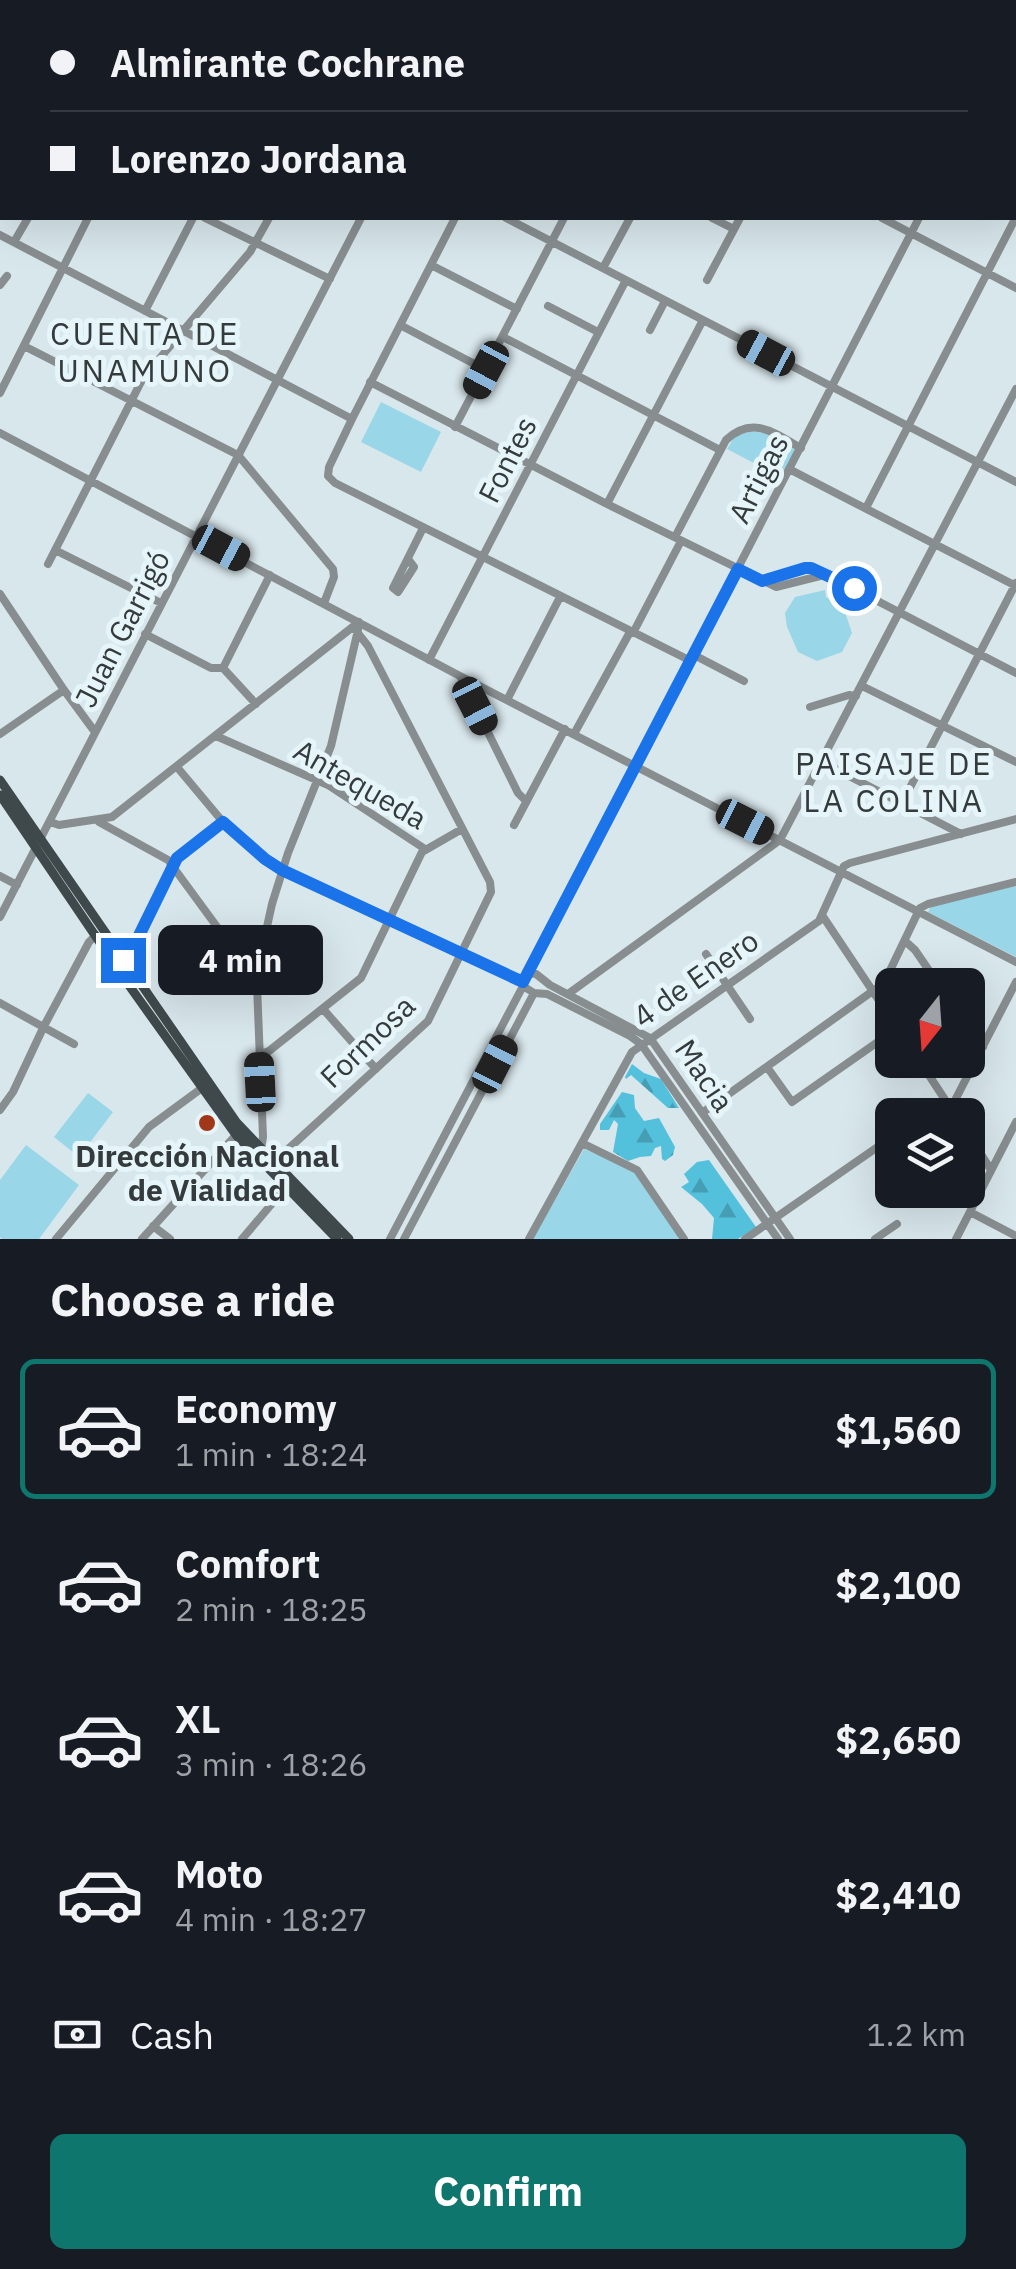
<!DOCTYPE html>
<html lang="en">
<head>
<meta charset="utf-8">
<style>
  body { margin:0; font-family:"IBM Plex Sans",sans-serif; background:#242831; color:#f1f3f6; height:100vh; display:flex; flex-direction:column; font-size:38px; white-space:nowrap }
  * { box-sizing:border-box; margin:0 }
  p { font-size:32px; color:#9ea1a6 }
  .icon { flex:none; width:55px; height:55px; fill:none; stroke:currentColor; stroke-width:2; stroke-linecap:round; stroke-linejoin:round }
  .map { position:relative; height:1239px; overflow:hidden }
  .sheet { display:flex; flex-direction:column; background:#171b24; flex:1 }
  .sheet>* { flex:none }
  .top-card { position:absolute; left:0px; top:0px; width:1018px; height:220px; box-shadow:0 10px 40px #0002; display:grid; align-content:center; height:220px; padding:0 50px; background:#171b24 }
  .needle { width:65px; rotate:197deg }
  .tools { position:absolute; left:875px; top:968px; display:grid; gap:20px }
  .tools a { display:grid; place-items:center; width:110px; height:110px; border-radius:15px; background:#171b24; box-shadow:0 10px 40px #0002; font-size:50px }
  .end { position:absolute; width:45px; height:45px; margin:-22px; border:12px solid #1a73e8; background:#fff; box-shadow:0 0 0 5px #fff }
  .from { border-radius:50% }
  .bubble { position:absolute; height:70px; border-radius:15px; background:#171b24; box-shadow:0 10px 40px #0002; font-size:32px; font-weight:800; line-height:70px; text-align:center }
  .car { position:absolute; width:30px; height:60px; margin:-30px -15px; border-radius:12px; box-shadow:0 0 8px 2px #0007; background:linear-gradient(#222 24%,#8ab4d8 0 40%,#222 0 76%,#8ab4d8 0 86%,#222 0) }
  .top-card b { display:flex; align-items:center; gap:35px; height:95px; font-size:38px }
  .top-card b+b { border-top:2px solid #363941 }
  .top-card i { width:25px; height:25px; background:#f1f3f6 }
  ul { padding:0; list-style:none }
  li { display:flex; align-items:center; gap:30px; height:140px; margin:0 20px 15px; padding:0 30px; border:5px solid transparent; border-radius:15px }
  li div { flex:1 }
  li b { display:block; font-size:38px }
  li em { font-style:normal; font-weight:800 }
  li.on { border-color:#0f766e }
  li>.icon { width:90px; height:90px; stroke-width:1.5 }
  h2 { padding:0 50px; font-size:45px; line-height:120px }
  .pay { display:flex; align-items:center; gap:25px; height:110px; padding:0 50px; font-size:38px }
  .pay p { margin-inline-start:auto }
  .button { display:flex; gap:20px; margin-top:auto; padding:20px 50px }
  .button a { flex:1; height:115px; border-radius:15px; background:#0f766e; color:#fff; font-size:40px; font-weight:800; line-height:115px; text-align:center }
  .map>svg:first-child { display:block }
</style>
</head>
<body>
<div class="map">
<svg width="1016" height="1239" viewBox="0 0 1016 1239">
  <defs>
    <pattern id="forest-firs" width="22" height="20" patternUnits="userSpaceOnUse" patternTransform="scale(2.5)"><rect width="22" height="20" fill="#54c1dc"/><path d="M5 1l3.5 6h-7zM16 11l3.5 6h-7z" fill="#469eb4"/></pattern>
  </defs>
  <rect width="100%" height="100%" fill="#d8e7ec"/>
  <path fill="url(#forest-firs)" d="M632,1064L644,1073L661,1079L679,1108H668L631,1075L626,1079L625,1077Z
    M622,1092L634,1095L635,1108L644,1121L659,1118L675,1147L673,1155L665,1161L662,1159L661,1146L655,1148L651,1156L640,1157L628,1161L613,1152L618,1124L614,1120L609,1130H600V1124Z
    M709,1160L756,1227L738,1239H712L714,1218L702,1204L681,1187L689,1182L684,1174L697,1162Z"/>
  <path fill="#99d7e8" d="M381,402L441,432L421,472L361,442Z
    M751,431L768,434L795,449L781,477L727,449L735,436Z
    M825,590L826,597L843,606L852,633L842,652L817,661L798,652L787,627L785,613L795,597Z
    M1016,886V957L928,912L931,906Z
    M88,1093L113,1112L79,1157L54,1137Z
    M26,1145L79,1185L39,1239H2L0,1237V1180Z
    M584,1149L633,1170L680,1239H533Z"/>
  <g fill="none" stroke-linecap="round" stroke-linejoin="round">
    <path stroke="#888e90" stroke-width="8" d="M84,0L89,2
      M342,0L346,2
      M530,0L535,2
      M623,0L628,2
      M682,0L687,2
      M850,0L854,2
      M187,2L188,0
      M472,2L473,0
      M675,2L676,0
      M804,2L806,0
      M915,2L916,0
      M1015,32L1016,31
      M1015,86L1016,87
      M0,154L2,158
      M205,218L330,279
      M455,218L352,419L329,467L328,476L335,483L691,661
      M506,218L1016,482
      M712,218L734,229
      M882,218L1016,288
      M0,235L352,419
      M14,242L28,218
      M431,265L517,309
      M603,268L630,218
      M707,280L740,218
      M0,285L7,276
      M548,306L598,332
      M145,311L193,218
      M400,325L486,370
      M650,330L665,301
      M503,337L720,450
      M24,346L238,455L333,569L334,577L324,603
      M370,382L607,504L776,587L828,574
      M0,393L88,218
      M455,427L564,218
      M0,433L460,676L1016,962
      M789,469L1016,586
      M607,504L703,320
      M866,508L1016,217
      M675,537L726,440C753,415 774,433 801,448
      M55,550L161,603
      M408,559L414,567L398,592L393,588L423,528
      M48,564L143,378L250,252L269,218
      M763,581L805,568L816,569L1016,673
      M0,594L64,690L95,732
      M633,633L681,541
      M145,634L211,668H223L256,704
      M694,655L744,681
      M429,660L626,280
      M223,668L270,575
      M461,678L518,793L526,801
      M862,686L1016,762
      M507,700L560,597
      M810,707L849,695L856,696
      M0,734L64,690
      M574,734L630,632
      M216,736L328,785L425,849
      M822,762L961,834
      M177,767L223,822L269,863L523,983V986L534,993L547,994L630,1036L641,1044L778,1239
      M902,803L1016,583
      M50,822L59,825L112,817L359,622
      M99,822L168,860L248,969L257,976
      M514,825L565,729
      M0,876L17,885
      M822,915L892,1020
      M0,917L361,218
      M905,941L915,950L939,985
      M706,954L750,1019
      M123,960L130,954L177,858L223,822
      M528,973L536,974L550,985L650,1038L790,1239
      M523,983L919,218
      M568,994L780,840L1016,389
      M0,1003L74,1044
      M323,1009L376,1069
      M968,1027L983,1047
      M259,1055L269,1051L361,978L422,852L462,829
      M919,1060L955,1115
      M767,1067L792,1102L892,1032
      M951,1108L1016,982
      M0,1110L13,1092L44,1026L89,942L96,935
      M702,1113L884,983L920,908L928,904L1016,882
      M924,1115L945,1100
      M968,1134L991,1170
      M582,1143L637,1170L684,1239
      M261,1149L263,1137L257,985L259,963L272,904L288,853L331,746L358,630
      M274,1162L428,1021L491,892L490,882L368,646L357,632
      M970,1212L1016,1236
      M153,1226L170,1239
      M56,1239L149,1127L202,1088
      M142,1239L236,1135
      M242,1239L286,1187
      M390,1239L523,986
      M404,1239L534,993
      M529,1239L632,1052L819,921L844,866L850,863L1016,819
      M745,1239L892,1137
      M875,1239L897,1224
      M956,1239L1016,1122"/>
    <path stroke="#3f494c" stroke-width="9" d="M0,780L237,1123L349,1239
      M0,795L128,984L236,1135L337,1239"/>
  </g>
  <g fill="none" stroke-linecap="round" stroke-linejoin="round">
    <path stroke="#1a73e8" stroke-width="12" d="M123,960L130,954L177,858L223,822L265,859L282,870L523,982L738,569L762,581L805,568H811L854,588"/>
  </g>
  <circle fill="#9f3718" stroke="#e5f5f9" stroke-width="4" cx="207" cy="1123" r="10"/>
  <g text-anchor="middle" stroke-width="10" stroke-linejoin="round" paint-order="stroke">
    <g font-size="30" fill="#353b3c" stroke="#e5f5f9">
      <text transform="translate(508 460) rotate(-63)" y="10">Fontes</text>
      <text transform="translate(759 479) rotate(-63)" y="10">Artigas</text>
      <text transform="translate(123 629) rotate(-63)" y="10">Juan Garrigó</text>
      <text transform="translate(360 785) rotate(30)" y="10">Antequeda</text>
      <text transform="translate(696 979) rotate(-35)" y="10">4 de Enero</text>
      <text transform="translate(368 1042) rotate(-44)" y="10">Formosa</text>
      <text transform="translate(704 1076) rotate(56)" y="10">Macia</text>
    </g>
    <g font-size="30" font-weight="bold" fill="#353b3c" stroke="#e5f5f9">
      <text x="207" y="1167">Dirección Nacional<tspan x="207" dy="34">de Vialidad</tspan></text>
    </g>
    <g font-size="32" letter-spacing="2.5" fill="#353b3c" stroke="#e5f5f9">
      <text x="145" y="345">CUENTA DE<tspan x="145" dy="37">UNAMUNO</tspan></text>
      <text x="894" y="775">PAISAJE DE<tspan x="894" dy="37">LA COLINA</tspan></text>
    </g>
  </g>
</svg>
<div class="tools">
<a><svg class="needle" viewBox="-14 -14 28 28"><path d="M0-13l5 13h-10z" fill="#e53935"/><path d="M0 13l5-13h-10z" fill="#9ea1a6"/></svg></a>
<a><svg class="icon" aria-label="layers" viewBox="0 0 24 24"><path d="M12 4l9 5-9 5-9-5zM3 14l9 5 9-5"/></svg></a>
</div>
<i class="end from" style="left:854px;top:588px"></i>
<i class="end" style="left:123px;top:960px"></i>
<div class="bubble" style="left:158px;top:925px;width:165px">4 min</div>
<i class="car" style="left:766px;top:353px;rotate:298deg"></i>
<i class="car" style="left:486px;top:370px;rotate:208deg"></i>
<i class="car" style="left:221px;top:548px;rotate:118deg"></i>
<i class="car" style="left:475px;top:706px;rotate:153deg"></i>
<i class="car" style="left:745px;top:822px;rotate:117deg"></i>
<i class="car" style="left:495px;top:1064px;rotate:27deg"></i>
<i class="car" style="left:260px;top:1082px;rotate:357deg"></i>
<div class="top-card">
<b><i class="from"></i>Almirante Cochrane</b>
<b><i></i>Lorenzo Jordana</b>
</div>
</div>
<section class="sheet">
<h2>Choose a ride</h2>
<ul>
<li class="on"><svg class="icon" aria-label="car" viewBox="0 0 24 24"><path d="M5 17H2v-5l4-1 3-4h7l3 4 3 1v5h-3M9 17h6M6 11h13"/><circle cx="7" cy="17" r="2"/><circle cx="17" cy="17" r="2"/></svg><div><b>Economy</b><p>1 min · 18:24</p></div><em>$1,560</em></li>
<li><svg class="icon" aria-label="car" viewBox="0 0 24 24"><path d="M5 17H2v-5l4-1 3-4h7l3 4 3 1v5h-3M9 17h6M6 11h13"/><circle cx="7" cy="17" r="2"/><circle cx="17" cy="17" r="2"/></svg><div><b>Comfort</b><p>2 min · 18:25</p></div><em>$2,100</em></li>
<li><svg class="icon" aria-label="car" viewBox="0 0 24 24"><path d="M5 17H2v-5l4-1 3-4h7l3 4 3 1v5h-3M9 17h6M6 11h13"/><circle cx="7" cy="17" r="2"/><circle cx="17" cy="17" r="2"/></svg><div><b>XL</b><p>3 min · 18:26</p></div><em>$2,650</em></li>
<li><svg class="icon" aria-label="car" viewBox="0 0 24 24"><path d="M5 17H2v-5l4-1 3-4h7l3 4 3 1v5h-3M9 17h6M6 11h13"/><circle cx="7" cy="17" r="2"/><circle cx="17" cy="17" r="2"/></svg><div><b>Moto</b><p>4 min · 18:27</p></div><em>$2,410</em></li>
</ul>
<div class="pay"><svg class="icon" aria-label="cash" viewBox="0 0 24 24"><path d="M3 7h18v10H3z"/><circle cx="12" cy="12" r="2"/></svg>Cash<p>1.2 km</p></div>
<div class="button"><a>Confirm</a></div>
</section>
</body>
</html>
